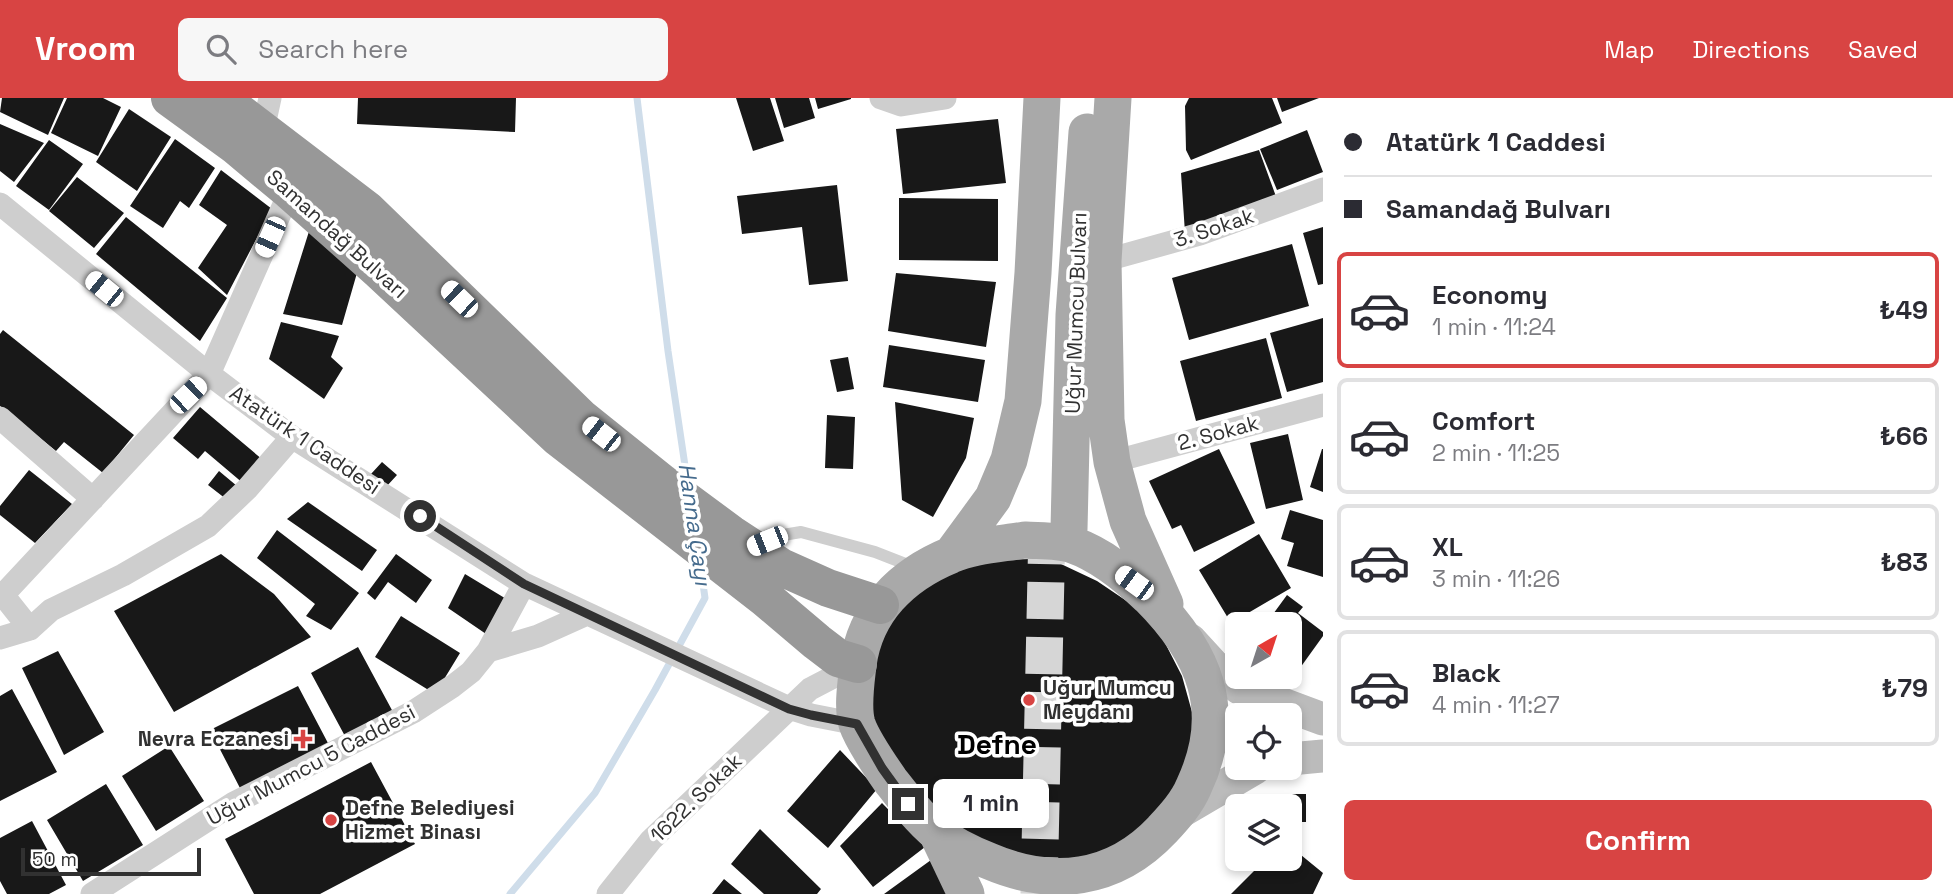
<!DOCTYPE html>
<html lang="en">
<head>
<meta charset="utf-8">
<style>
  body { margin:0; font-family:"Space Grotesk",sans-serif; background:#f7f7f7; color:#2b2b33; height:100vh; display:flex; flex-direction:column; font-size:26px; white-space:nowrap }
  * { box-sizing:border-box; margin:0 }
  p { font-size:23px; color:#7c7c81 }
  .icon { flex:none; width:38px; height:38px; fill:none; stroke:currentColor; stroke-width:2; stroke-linecap:round; stroke-linejoin:round }
  .map { position:relative; flex:1; overflow:hidden }
  .drawer { display:flex; flex-direction:column; background:#fff; width:630px }
  .drawer>* { flex:none }
  .hud { display:grid; align-content:center; height:154px; padding:0 21px; background:#fff }
  .needle { width:46px; rotate:39deg }
  .tools { position:absolute; left:1225px; top:514px; display:grid; gap:14px }
  .tools a { display:grid; place-items:center; width:77px; height:77px; border-radius:10px; background:#fff; box-shadow:0 4px 10px #0003; font-size:35px }
  .scale { position:absolute; left:21px; bottom:18px; width:180px; box-sizing:border-box; padding-left:7px; border:4px solid #313131; border-top:0; font-size:19px; line-height:24px; white-space:nowrap; color:#313131; -webkit-text-stroke:5px #fff; paint-order:stroke }
  .end { position:absolute; width:32px; height:32px; margin:-16px; border:9px solid #313131; background:#fff; box-shadow:0 0 0 4px #fff }
  .from { border-radius:50% }
  .bubble { position:absolute; height:49px; border-radius:10px; background:#fff; box-shadow:0 4px 10px #0003; font-size:23px; font-weight:600; line-height:49px; text-align:center }
  .car { position:absolute; width:21px; height:42px; margin:-21px -10px; border-radius:9px; box-shadow:0 0 5px 2px #0007; background:linear-gradient(#fff 24%,#345 0 40%,#fff 0 76%,#345 0 86%,#fff 0) }
  .hud b { display:flex; align-items:center; gap:24px; height:66px; font-size:26px }
  .hud b+b { border-top:2px solid #e1e1e2 }
  .hud i { width:18px; height:18px; background:#2b2b33 }
  ul { padding:0; list-style:none }
  li { display:flex; align-items:center; gap:21px; height:116px; margin:0 14px 10px; padding:0 7px; border:4px solid #e1e1e2; border-radius:10px }
  li div { flex:1 }
  li b { display:block; font-size:26px }
  li em { font-style:normal; font-weight:600 }
  li.current { border-color:#d84443 }
  li>.icon { width:63px; height:63px; stroke-width:1.5 }
  .primary-button { display:flex; gap:14px; margin-top:auto; padding:14px 21px }
  .primary-button a { flex:1; height:80px; border-radius:10px; background:#d84443; color:#fff; font-size:28px; font-weight:600; line-height:80px; text-align:center }
  header { display:flex; align-items:center; gap:42px; box-sizing:border-box; height:98px; padding:0 35px; background:#d84443; color:#fff }
  header strong { font-size:33px }
  nav { display:flex; gap:38px; margin-inline-start:auto; font-size:24px }
  .search { width:490px; height:63px; background:#f7f7f7; display:flex; align-items:center; gap:18px; box-sizing:border-box; padding:0 24px; border-radius:10px; color:#7c7c81; font-size:26px }
  main { display:flex; flex:1; min-height:0 }
  .map>svg:first-child { display:block }
</style>
</head>
<body>
<header>
<strong>Vroom</strong>
<div class="search"><svg class="icon" aria-label="search" viewBox="0 0 24 24"><circle cx="10" cy="10" r="6"/><path d="M15 15l6 6"/></svg>Search here</div>
<nav><a>Map</a><a>Directions</a><a>Saved</a></nav>
</header>
<main>
<div class="map">
<svg width="1323" height="796" viewBox="0 0 1323 796">
  <rect width="100%" height="100%" fill="#fff"/>
  <g fill="none" stroke-linecap="round" stroke-linejoin="round">
    <path stroke="#cfddea" stroke-width="7" d="M637,0L668,253L688,388
      M510,796L595,695L655,592L705,500L700,465"/>
  </g>
  <path fill="#181818" d="M2,0H64L48,37L0,14Z
    M67,0H103L121,9L98,58L51,35Z
    M358,0H516L515,34L357,26Z
    M736,0H770L784,43L753,53Z
    M775,0H809L815,20L784,30Z
    M815,0H851V1L818,11Z
    M1189,0H1272L1282,25L1191,62L1186,52L1185,8Z
    M1277,0H1319L1282,14Z
    M129,11L171,39L137,93L96,64Z
    M998,21L1006,85L903,96L896,31Z
    M0,26L44,45L14,84L0,73Z
    M1307,32L1323,74L1277,92L1260,51Z
    M175,41L215,70L189,110L180,103L163,130L130,108Z
    M49,42L83,66L49,112L16,88Z
    M1259,52L1278,104L1185,135L1181,75Z
    M221,72L272,111L227,197L198,170L227,127L199,107Z
    M77,79L124,115L94,150L49,113Z
    M837,87L848,183L809,187L802,129L742,136L737,98Z
    M899,100L998,101V163L899,162Z
    M126,119L227,200L200,243L96,156Z
    M311,127L359,168L342,227L283,216Z
    M1323,129V186L1318,187L1303,135Z
    M1292,146L1309,208L1189,242L1172,180Z
    M896,175L996,184L986,249L888,233Z
    M1323,220V284L1287,294L1270,235Z
    M281,224L339,238L331,259L343,270L324,301L269,261Z
    M3,232L134,337L103,375L64,344L56,353L0,308V236Z
    M1266,240L1282,300L1196,323L1180,263Z
    M889,247L985,262L978,304L883,289Z
    M848,259L854,291L837,294L830,262Z
    M895,304L974,320L966,360L933,419L902,402Z
    M200,309L263,362L244,386L205,353L198,361L173,340Z
    M827,317L855,319L853,371L825,370Z
    M1288,336L1303,402L1266,411L1250,345Z
    M1219,351L1255,425L1194,454L1181,427L1172,431L1149,383Z
    M1322,351H1323V394L1310,389Z
    M382,364L397,377L386,389L371,376Z
    M29,372L72,406L35,445L0,417V408Z
    M219,373L237,388L226,401L208,387Z
    M308,404L377,452L362,473L287,421Z
    M1290,412L1323,422V479L1287,468L1294,445L1281,441Z
    M277,432L359,495L331,532L306,518L315,506L257,460Z
    M1259,436L1291,490L1231,525L1199,472Z
    M221,456L274,496L311,539L174,614L114,513Z
    M396,456L432,482L416,505L388,484L375,502L367,495Z
    M1030,461L1061,466L1097,483L1137,510L1164,543L1182,578L1192,614L1194,659L1179,693L1123,747L1081,761L1009,760L930,713L876,643L867,590L883,527L921,484L978,463Z
    M465,476L508,502L489,538L448,510Z
    M1287,497L1303,509L1298,515L1323,534V538L1300,570L1290,562V527H1265Z
    M401,518L460,555L435,596L375,559Z
    M358,549L393,614L346,640L311,575Z
    M58,553L104,634L64,657L22,570Z
    M298,588L329,647L241,692L210,632Z
    M12,591L57,674L0,703V598Z
    M169,648L204,703L156,733L122,678Z
    M840,652L877,691L828,750L787,713Z
    M371,664L415,746L320,796H254L225,741Z
    M106,686L143,747L83,783L47,722Z
    M1279,696H1306V724H1290V709H1279Z
    M882,705L925,749L873,789L840,748Z
    M32,723L66,787L49,796H7L0,783V740Z
    M760,731L821,791L817,796H764L731,766Z
    M1290,748L1323,775L1313,796H1231L1266,761H1290Z
    M931,762L951,796H884Z
    M724,781L742,796H712Z"/>
  <g fill="none" stroke-linecap="round" stroke-linejoin="round">
    <path stroke="#d6d6d6" stroke-width="37" stroke-dasharray="37 18" stroke-linecap="butt" d="M1039,796L1047,430"/>
    <path stroke="#cecece" stroke-width="12" d="M760,446L783,437L801,434L875,454L916,470"/>
    <path stroke="#cecece" stroke-width="23" d="M881,0L901,7L945,0
      M263,32L270,0
      M0,106L209,276L292,339L524,486L789,610L811,617L857,626
      M1103,163L1200,136L1323,91
      M0,320L93,401
      M1112,364L1323,307
      M30,531L51,512L123,477L208,428L247,391L292,339
      M0,540L30,531L3,497L209,276L290,93
      M488,553L538,538L587,516
      M92,796L234,705L413,614L453,588L471,574L488,553L524,486
      M608,796L651,742L810,591L858,566"/>
    <path stroke="#bbb" stroke-width="33" d="M1190,542L1212,566L1239,590L1323,621
      M1290,661L1323,658
      M1175,717L1255,670"/>
    <path stroke="#a9a9a9" stroke-width="37" d="M1113,0L1103,163L1106,322L1112,364L1128,423L1165,506
      M1069,431L1074,217L1087,34
      M1025,442C1040,443 1059,442 1073,447C1102,457 1127,478 1149,499C1205,555 1229,613 1194,688C1187,705 1174,719 1162,732C1114,783 1052,790 989,763C971,756 952,747 937,735C919,720 904,700 890,682C881,669 862,641 857,626C852,609 856,585 858,567C865,513 902,477 951,457C973,447 1001,446 1025,442Z
      M952,456L993,400L1009,362L1023,303L1033,175L1042,0
      M937,735L966,796"/>
    <path stroke="#989898" stroke-width="38" d="M170,0L236,48L290,93L380,173L559,340L765,500L817,544L838,560L858,566
      M220,0L367,112L581,320L662,385L731,436L781,469L828,490L880,507"/>
  </g>
  <g fill="none" stroke-linecap="round" stroke-linejoin="round">
    <path stroke="#313131" stroke-width="9" d="M420,418L524,486L789,611L811,617L857,626L882,670L908,706"/>
  </g>
  <g fill="#d84443" stroke="#fff" stroke-width="2.5">
    <circle cx="1029" cy="602" r="7"/>
    <path d="M299.5 630.5h7v7h7v7h-7v7h-7v-7h-7v-7h7z"/>
    <circle cx="331" cy="722" r="7"/>
  </g>
  <g text-anchor="middle" stroke-width="7" stroke-linejoin="round" paint-order="stroke">
    <g font-size="21" fill="#313131" stroke="#fff">
      <text transform="translate(1214 130) rotate(-18)" y="7">3. Sokak</text>
      <text transform="translate(337 136) rotate(42)" y="7">Samandağ Bulvarı</text>
      <text transform="translate(1076 215) rotate(-88)" y="7">Uğur Mumcu Bulvarı</text>
      <text transform="translate(1218 335) rotate(-15)" y="7">2. Sokak</text>
      <text transform="translate(305 342) rotate(34)" y="7">Atatürk 1 Caddesi</text>
      <text transform="translate(311 667) rotate(-28)" y="7">Uğur Mumcu 5 Caddesi</text>
      <text transform="translate(696 700) rotate(-44)" y="7">1622. Sokak</text>
    </g>
    <g font-size="21" font-weight="bold" fill="#313131" stroke="#fff" text-anchor="start">
      <text x="1043" y="597">Uğur Mumcu<tspan x="1043" dy="24">Meydanı</tspan></text>
      <text x="289" y="648" text-anchor="end">Nevra Eczanesi</text>
      <text x="345" y="717">Defne Belediyesi<tspan x="345" dy="24">Hizmet Binası</tspan></text>
    </g>
    <g font-size="23" font-style="italic" fill="#456b8d" stroke="#fff">
      <text transform="translate(695 426) rotate(82)" y="8">Hanna Çayı</text>
    </g>
    <g font-size="28" font-weight="bold" fill="#000" stroke="#fff">
      <text x="997" y="656">Defne</text>
    </g>
  </g>
</svg>
<div class="tools">
<a><svg class="needle" viewBox="-14 -14 28 28"><path d="M0-13l5 13h-10z" fill="#e53935"/><path d="M0 13l5-13h-10z" fill="#7c7c81"/></svg></a>
<a><svg class="icon" aria-label="locate" viewBox="0 0 24 24"><circle cx="12" cy="12" r="6"/><path d="M12 2v4M12 18v4M2 12h4M18 12h4"/></svg></a>
<a><svg class="icon" aria-label="layers" viewBox="0 0 24 24"><path d="M12 4l9 5-9 5-9-5zM3 14l9 5 9-5"/></svg></a>
</div>
<div class="scale">50 m</div>
<i class="end from" style="left:420px;top:418px"></i>
<i class="end" style="left:908px;top:706px"></i>
<div class="bubble" style="left:933px;top:681px;width:116px">1 min</div>
<i class="car" style="left:270px;top:139px;rotate:204deg"></i>
<i class="car" style="left:104px;top:191px;rotate:309deg"></i>
<i class="car" style="left:459px;top:201px;rotate:314deg"></i>
<i class="car" style="left:188px;top:297px;rotate:46deg"></i>
<i class="car" style="left:601px;top:336px;rotate:308deg"></i>
<i class="car" style="left:767px;top:443px;rotate:248deg"></i>
<i class="car" style="left:1134px;top:485px;rotate:306deg"></i>
</div>
<section class="drawer">
<div class="hud">
<b><i class="from"></i>Atatürk 1 Caddesi</b>
<b><i></i>Samandağ Bulvarı</b>
</div>
<ul>
<li class="current"><svg class="icon" aria-label="car" viewBox="0 0 24 24"><path d="M5 17H2v-5l4-1 3-4h7l3 4 3 1v5h-3M9 17h6M6 11h13"/><circle cx="7" cy="17" r="2"/><circle cx="17" cy="17" r="2"/></svg><div><b>Economy</b><p>1 min · 11:24</p></div><em>₺49</em></li>
<li><svg class="icon" aria-label="car" viewBox="0 0 24 24"><path d="M5 17H2v-5l4-1 3-4h7l3 4 3 1v5h-3M9 17h6M6 11h13"/><circle cx="7" cy="17" r="2"/><circle cx="17" cy="17" r="2"/></svg><div><b>Comfort</b><p>2 min · 11:25</p></div><em>₺66</em></li>
<li><svg class="icon" aria-label="car" viewBox="0 0 24 24"><path d="M5 17H2v-5l4-1 3-4h7l3 4 3 1v5h-3M9 17h6M6 11h13"/><circle cx="7" cy="17" r="2"/><circle cx="17" cy="17" r="2"/></svg><div><b>XL</b><p>3 min · 11:26</p></div><em>₺83</em></li>
<li><svg class="icon" aria-label="car" viewBox="0 0 24 24"><path d="M5 17H2v-5l4-1 3-4h7l3 4 3 1v5h-3M9 17h6M6 11h13"/><circle cx="7" cy="17" r="2"/><circle cx="17" cy="17" r="2"/></svg><div><b>Black</b><p>4 min · 11:27</p></div><em>₺79</em></li>
</ul>
<div class="primary-button"><a>Confirm</a></div>
</section>
</main>
</body>
</html>
